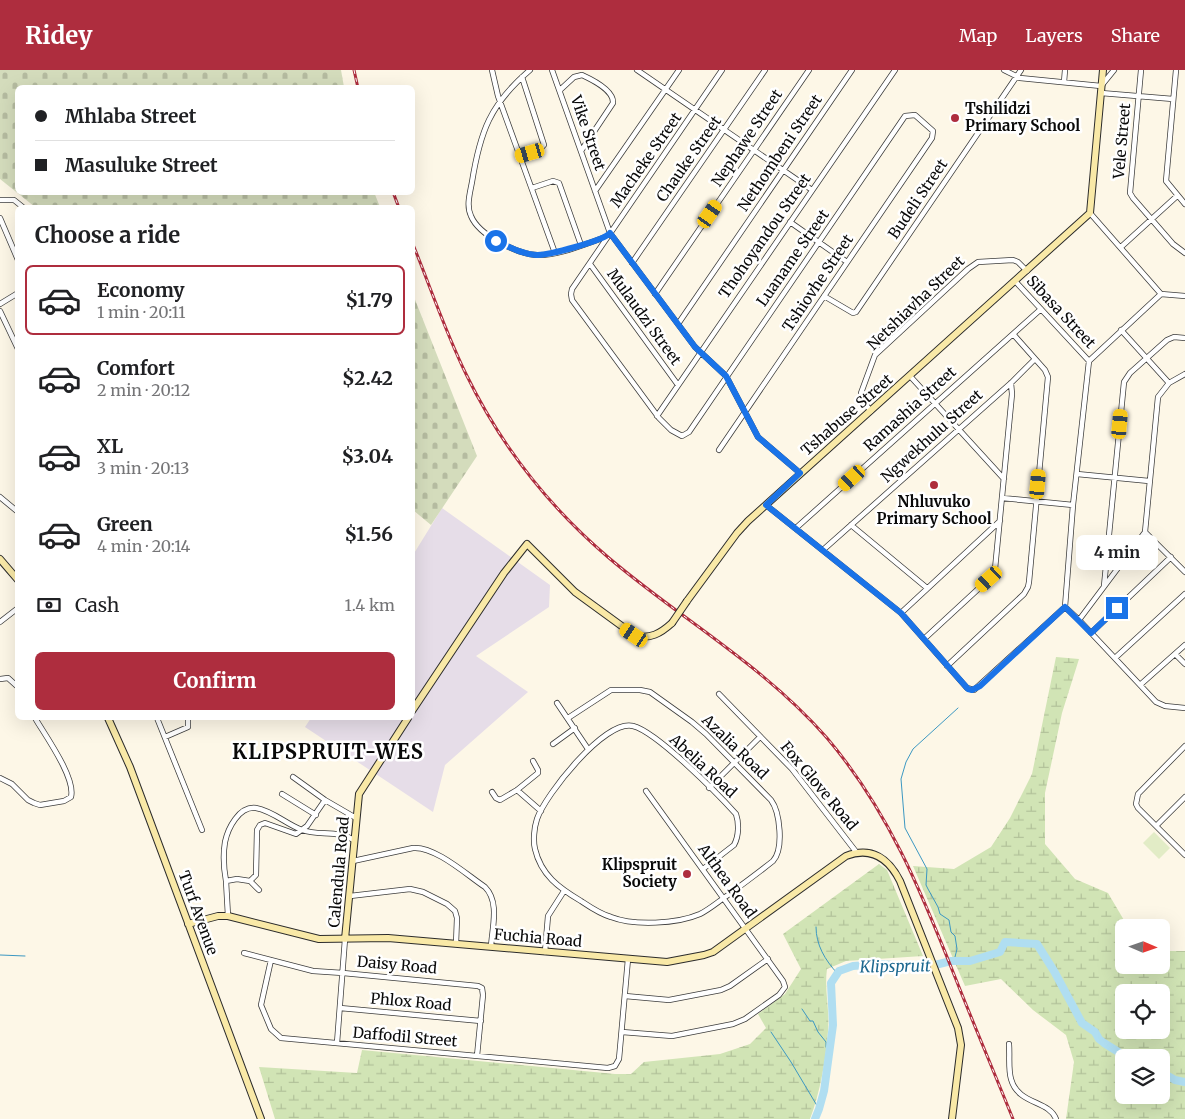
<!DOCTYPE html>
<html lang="en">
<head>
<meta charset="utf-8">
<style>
  body { margin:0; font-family:Merriweather,serif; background:#f6f6f6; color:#202124; height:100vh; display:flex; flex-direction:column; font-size:19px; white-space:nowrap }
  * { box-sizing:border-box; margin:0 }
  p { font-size:16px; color:#757577 }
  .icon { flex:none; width:28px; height:28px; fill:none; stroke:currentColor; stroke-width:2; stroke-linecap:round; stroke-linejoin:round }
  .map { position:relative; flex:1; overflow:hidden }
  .sheet { position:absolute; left:15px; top:135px; width:400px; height:515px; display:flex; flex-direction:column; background:#fff; border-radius:8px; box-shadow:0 5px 20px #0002 }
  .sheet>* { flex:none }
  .banner { position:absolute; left:15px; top:15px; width:400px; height:110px; border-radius:8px; box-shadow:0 5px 20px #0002; display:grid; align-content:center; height:110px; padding:0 20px; background:#fff }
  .needle { width:32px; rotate:92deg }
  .buttons { position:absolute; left:1115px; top:849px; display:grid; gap:10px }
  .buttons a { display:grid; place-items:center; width:55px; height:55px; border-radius:8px; background:#fff; box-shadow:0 5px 20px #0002; font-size:25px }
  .end { position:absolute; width:22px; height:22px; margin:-11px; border:6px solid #1a73e8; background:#fff; box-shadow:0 0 0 2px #fff }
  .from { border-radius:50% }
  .bubble { position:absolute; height:35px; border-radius:8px; background:#fff; box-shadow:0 5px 20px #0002; font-size:16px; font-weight:700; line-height:35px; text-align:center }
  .car { position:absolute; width:15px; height:30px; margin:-15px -8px; border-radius:6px; box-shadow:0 0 4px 1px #0007; background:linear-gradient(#f5c518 24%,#345 0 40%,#f5c518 0 76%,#345 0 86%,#f5c518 0) }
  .banner b { display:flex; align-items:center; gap:18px; height:48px; font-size:19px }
  .banner b+b { border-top:1px solid #e0e0e0 }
  .banner i { width:12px; height:12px; background:#202124 }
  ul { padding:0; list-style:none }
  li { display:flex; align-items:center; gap:15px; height:70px; margin:0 10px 8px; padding:0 10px; border:2px solid transparent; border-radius:8px }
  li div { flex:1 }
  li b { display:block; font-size:19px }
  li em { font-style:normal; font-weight:700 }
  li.on { border-color:#ae2d3e }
  li>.icon { width:45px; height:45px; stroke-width:1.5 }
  h2 { padding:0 20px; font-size:22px; line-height:60px }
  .pay { display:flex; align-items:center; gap:12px; height:55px; padding:0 20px; font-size:19px }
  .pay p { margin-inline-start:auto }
  .button { display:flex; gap:10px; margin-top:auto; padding:10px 20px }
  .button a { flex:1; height:58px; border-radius:8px; background:#ae2d3e; color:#fff; font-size:20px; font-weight:700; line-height:58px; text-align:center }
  header { display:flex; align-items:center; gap:30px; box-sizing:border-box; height:70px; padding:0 25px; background:#ae2d3e; color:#fff }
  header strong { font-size:24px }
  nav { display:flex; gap:28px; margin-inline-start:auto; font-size:18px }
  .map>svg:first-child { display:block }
</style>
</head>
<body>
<header>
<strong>Ridey</strong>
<nav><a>Map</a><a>Layers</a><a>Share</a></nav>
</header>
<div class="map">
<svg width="1185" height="1049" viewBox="0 0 1185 1049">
  <defs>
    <pattern id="wetland-marsh" width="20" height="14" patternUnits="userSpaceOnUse" patternTransform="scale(1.25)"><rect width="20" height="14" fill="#d1e4b5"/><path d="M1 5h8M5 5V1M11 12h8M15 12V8" fill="none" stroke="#b2c29a"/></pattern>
    <pattern id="cemetery-stones" width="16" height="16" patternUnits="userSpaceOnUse" patternTransform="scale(1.25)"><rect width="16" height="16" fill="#d4dcbc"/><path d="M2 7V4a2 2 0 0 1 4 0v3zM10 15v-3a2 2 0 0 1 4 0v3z" fill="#b5bba0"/></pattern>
  </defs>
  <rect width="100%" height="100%" fill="#fdf7e7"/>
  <path fill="#e6dde8" d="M442,438L550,515L549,537L476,586L528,622L445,695L433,742L305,657L311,648H412L413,485Z"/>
  <path fill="url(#wetland-marsh)" fill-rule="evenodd" d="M1056,587L1079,589L1062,643L1045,723V774L1075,809L1108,823L1128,857L1124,858V895H1161V879L1165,881H1185V1049H1066L1074,992L1066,965L1033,940L1001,909L965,916L913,796L954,799L991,777L1010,748L1032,704ZM1124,922H1161V960H1124ZM1124,988H1161V1025H1124Z
    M879,794L887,800L923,886L846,891L827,899C824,920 830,940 828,961C826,990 820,1022 810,1049H275L259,997L357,1003L362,980L615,1004H631L644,992L720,984L750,974L766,958L758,944L785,924L801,899L783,864Z"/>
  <path fill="url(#cemetery-stones)" d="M0,0H341L344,17L18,18V122H374L380,137H35L0,109Z
    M412,222L477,386L431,455L413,440Z"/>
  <path fill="#e2ecc6" d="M1154,762L1170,778L1159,789L1143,773Z"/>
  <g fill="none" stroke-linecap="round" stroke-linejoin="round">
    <path stroke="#3c98c2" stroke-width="1" d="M816,857C816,875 825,890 837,903
      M0,885L25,886
      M954,891L957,879L955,866L951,862L949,850L940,844L938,837L928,819L926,815L927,799L905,758L901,709L906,692L913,679L958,638
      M802,939L810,951H813L818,962L826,972V977L829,983
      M771,962L791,992L819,1039"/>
    <path stroke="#b0def1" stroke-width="8" d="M1161,1002L1175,1010L1185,1012
      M815,1049L819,1039L824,1021L833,955L831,913L839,901L853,896L879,894L927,897L951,891H970L1000,882L1005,872L1037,874L1054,901L1082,953L1095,962L1099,969L1104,973L1128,988"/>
    <defs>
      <path id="street" d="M492,0L498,26L555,183
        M530,0C490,34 480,62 472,112C470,123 466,136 471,146C476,158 488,166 499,172C510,178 524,185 538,185C557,186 589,173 608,166
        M552,0L610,163L695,277L726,306L758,367L800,403
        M637,0L812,120
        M1004,0L1020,8L1101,16L1114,0
        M1141,0L1130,123L1133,128L1173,174L1185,183
        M1176,0L1166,111L1185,134
        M1064,12L1065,0
        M560,20L574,7L582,5C593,10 614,21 613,33L581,81
        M1101,23L1173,29
        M520,86L539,80L544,75L522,7
        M532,118L553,111L559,113L581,175
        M595,121L679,0
        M0,130H14L24,138
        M1090,143L1161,224
        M0,148L18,190
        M790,152L847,192
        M1121,177L1177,126
        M632,193L765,0
        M590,194L678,315
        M1015,211L1089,291
        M655,224L809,0
        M824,226L853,243L856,242L1021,0
        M0,234L18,223
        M0,241L18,279
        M678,254L852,0
        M1121,260L1169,313
        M910,306L1004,409
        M871,341L861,329V323L875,285L968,199L978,192L1013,190L1018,192L1027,201
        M657,346L895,0
        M719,380L932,68L933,61L915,45L905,46L689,362L682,366L671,360L659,348L572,230L571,224L572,219L722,0
        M1077,404L1149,411
        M0,427L18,442
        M1002,428L1073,435
        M766,435L901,543L967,618L974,620L1065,537L1073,435L1089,291L1161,224L1185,226
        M851,455L927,518
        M796,458L1041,239
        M1145,462L1185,502
        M823,480L1011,313L1035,289
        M1104,516L1124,312L1130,303L1167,270L1174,267L1185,268
        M1065,537L1079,550L1156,632L1165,636L1185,638
        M901,543L1000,451
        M1079,550L1145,462L1158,327L1169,313L1185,304
        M0,552L18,538
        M1091,563L1171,487
        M924,569L989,509L995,499L1012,324L1011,313
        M1175,584L1185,594
        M1115,588L1185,524
        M947,596L1024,524L1028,517L1029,512L1048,307L1045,300L1013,264
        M0,609L8,608L18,617
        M1140,615L1185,575
        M719,624L792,699L857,783
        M557,633L588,679
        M157,648L202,760
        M568,648L611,620H640L650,622L692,652L706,664L771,730C780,742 784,779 773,791C758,803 743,814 728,825C719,831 710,839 700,844C677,854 634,856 611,847C600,844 590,837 581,831C559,818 541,805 535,779C533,771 534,758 537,749C545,725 605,649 633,656C657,662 718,724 736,744C739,753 739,766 734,775L703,799
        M165,667L188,657V648
        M553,674L575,658
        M1185,676L1138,724L1136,734L1138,738L1185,785
        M293,707L325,730L356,748
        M0,708L12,714L28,730L34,733L40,735L64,731L71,727C76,708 45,665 35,648
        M709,718L760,667
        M517,720L541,741
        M492,722L496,728L500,730L517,720L538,703V700L533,691
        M282,724L316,745
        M1156,756L1185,727
        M353,791L413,778C435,776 467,805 485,817C500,832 492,858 491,877
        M226,811C224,800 223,784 225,772C228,758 239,736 256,738C273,741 286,754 302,760C319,766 338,760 354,770
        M250,811L259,820
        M350,826L410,819L423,822L447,834L455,841L457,848L456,874
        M228,846L226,811L237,809L250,811L256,805L257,760L260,755L265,753L296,764L307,756L325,730
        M545,882L548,846L564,821
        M244,883L313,901L343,903L478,916L482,918L483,925L477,986
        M271,890L261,935L271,959L281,968L608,998L615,996L619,989L628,889
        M625,926L669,930L721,920L730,916L768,889
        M340,938L481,951
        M622,962L672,966L733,954L745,949L779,925L785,917L783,911L646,721
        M337,973L345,869
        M1009,974C1010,986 1008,998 1011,1009C1018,1035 1049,1030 1056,1049"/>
      <path id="secondary" d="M0,489L18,510
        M687,531L737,463L748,451L1090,143L1103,0
        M412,641L504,503L527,474L575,522L634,565C650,570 661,563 672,553
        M108,648L130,697L261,1049
        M188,854L218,846H228L319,869L388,868L667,892L704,885L713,882L846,786C872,776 889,789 900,811L958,958L961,975L952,1049
        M345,869L359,724L408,648"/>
    </defs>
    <use href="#street" stroke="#3c3c3c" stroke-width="6"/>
    <use href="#secondary" stroke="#2b2b2b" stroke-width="8"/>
    <use href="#street" stroke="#fff" stroke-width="4.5"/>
    <use href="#secondary" stroke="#f9e9a7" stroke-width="6"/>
    <defs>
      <path id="rail" d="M354,0L358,18
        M393,122L399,138
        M412,172C430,216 445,261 466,304C500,374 549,437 609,488C682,550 762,594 827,668C888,740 921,821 955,907C974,955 994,1002 1013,1049"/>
    </defs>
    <use href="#rail" stroke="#ae2d3e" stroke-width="3"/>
    <use href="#rail" stroke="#fff" stroke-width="1" stroke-dasharray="4" stroke-linecap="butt"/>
    <defs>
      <path id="secondary-bridge" d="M672,553L687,531"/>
    </defs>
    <use href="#secondary-bridge" stroke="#2b2b2b" stroke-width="8" stroke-linecap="butt"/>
    <use href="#secondary-bridge" stroke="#f9e9a7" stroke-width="6"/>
  </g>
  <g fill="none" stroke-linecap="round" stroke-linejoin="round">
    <path stroke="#1a73e8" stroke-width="6" d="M496,171C509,177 522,184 536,185C547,186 605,170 610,163L695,277L726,306L758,367L800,403L766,435L901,543L968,619L972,620L980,616L1065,537L1091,563L1117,538"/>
  </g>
  <g fill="#ae2d3e" stroke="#fff" stroke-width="2">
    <circle cx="955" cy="48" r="5"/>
    <circle cx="934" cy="415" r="5"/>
    <circle cx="687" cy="804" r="5"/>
  </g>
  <g text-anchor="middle" stroke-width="5" stroke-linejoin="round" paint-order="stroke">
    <g font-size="15" font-weight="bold" fill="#090909" stroke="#fff" text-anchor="start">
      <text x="965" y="44">Tshilidzi<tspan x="965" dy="17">Primary School</tspan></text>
      <text x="934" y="437" text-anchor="middle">Nhluvuko<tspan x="934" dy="17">Primary School</tspan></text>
      <text x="677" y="800" text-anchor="end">Klipspruit<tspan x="677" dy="17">Society</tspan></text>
    </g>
    <g font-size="15" fill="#090909" stroke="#fff">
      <text transform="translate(588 63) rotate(71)" y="5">Vike Street</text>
      <text transform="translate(747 68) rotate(-56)" y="5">Nephawe Street</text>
      <text transform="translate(1122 71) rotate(-85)" y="5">Vele Street</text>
      <text transform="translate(780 83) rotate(-56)" y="5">Nethombeni Street</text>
      <text transform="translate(689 89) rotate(-55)" y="5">Chauke Street</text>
      <text transform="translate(646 90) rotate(-55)" y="5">Macheke Street</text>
      <text transform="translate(918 129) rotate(-56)" y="5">Budeli Street</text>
      <text transform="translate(765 166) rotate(-55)" y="5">Thohoyandou Street</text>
      <text transform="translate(793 188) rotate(-55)" y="5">Luaname Street</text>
      <text transform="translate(818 213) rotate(-56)" y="5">Tshiovhe Street</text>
      <text transform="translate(916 233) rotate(-44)" y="5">Netshiavha Street</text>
      <text transform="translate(1061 242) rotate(47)" y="5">Sibasa Street</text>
      <text transform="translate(644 247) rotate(54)" y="5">Mulaudzi Street</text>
      <text transform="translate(910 339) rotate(-42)" y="5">Ramashia Street</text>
      <text transform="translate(847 345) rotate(-41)" y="5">Tshabuse Street</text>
      <text transform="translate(932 366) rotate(-42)" y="5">Ngwekhulu Street</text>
      <text transform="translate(735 677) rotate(44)" y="5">Azalia Road</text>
      <text transform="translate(703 696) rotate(43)" y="5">Abelia Road</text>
      <text transform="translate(819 716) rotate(50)" y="5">Fox Glove Road</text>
      <text transform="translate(339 802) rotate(-85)" y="5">Calendula Road</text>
      <text transform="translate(727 811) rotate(54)" y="5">Althea Road</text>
      <text transform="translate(198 843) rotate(70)" y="5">Turf Avenue</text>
      <text transform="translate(538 868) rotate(5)" y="5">Fuchia Road</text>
      <text transform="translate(397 895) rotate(5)" y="5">Daisy Road</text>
      <text transform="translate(411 932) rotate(5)" y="5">Phlox Road</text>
      <text transform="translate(405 967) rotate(5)" y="5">Daffodil Street</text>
    </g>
    <g font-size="16" font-style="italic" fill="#1d6890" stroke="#fff">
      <text transform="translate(895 896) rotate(-1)" y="6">Klipspruit</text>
    </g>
    <g font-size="20" font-weight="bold" letter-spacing="1" fill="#090909" stroke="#fff">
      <text x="328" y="689">KLIPSPRUIT-WES</text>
    </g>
  </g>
</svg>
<div class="buttons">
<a><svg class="needle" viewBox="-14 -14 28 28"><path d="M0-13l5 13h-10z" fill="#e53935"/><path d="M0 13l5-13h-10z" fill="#757577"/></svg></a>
<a><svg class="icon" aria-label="locate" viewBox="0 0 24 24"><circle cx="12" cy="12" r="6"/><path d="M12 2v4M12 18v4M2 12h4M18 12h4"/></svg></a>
<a><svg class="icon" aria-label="layers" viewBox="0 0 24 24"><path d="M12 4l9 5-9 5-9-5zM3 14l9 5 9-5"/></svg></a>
</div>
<i class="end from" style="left:496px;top:171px"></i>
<i class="end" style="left:1117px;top:538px"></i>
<div class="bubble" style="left:1076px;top:465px;width:82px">4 min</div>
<i class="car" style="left:530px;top:83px;rotate:254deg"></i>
<i class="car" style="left:710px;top:144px;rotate:35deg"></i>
<i class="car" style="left:1120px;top:354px;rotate:5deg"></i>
<i class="car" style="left:852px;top:408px;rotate:228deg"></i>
<i class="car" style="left:1038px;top:414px;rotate:5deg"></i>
<i class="car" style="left:989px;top:509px;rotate:228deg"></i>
<i class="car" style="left:634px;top:565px;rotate:304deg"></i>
<div class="banner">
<b><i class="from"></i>Mhlaba Street</b>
<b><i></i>Masuluke Street</b>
</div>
<section class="sheet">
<h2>Choose a ride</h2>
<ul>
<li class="on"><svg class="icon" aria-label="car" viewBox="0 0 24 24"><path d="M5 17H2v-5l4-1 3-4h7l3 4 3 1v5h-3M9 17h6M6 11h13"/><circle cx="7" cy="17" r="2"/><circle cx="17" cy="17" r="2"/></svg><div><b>Economy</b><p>1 min · 20:11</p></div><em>$1.79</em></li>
<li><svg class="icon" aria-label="car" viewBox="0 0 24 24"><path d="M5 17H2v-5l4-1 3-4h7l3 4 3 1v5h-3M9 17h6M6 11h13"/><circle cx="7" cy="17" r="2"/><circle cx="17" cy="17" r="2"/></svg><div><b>Comfort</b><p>2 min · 20:12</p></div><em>$2.42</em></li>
<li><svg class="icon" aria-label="car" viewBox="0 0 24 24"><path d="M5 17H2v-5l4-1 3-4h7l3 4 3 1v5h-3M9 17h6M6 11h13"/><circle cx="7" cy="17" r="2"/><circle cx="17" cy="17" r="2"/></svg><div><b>XL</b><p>3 min · 20:13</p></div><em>$3.04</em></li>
<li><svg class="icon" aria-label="car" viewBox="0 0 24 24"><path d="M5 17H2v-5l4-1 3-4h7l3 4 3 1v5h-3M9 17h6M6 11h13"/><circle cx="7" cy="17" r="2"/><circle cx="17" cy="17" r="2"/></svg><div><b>Green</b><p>4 min · 20:14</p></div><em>$1.56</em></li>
</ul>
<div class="pay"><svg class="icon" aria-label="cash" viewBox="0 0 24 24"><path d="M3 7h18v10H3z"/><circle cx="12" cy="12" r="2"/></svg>Cash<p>1.4 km</p></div>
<div class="button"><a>Confirm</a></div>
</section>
</div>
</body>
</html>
